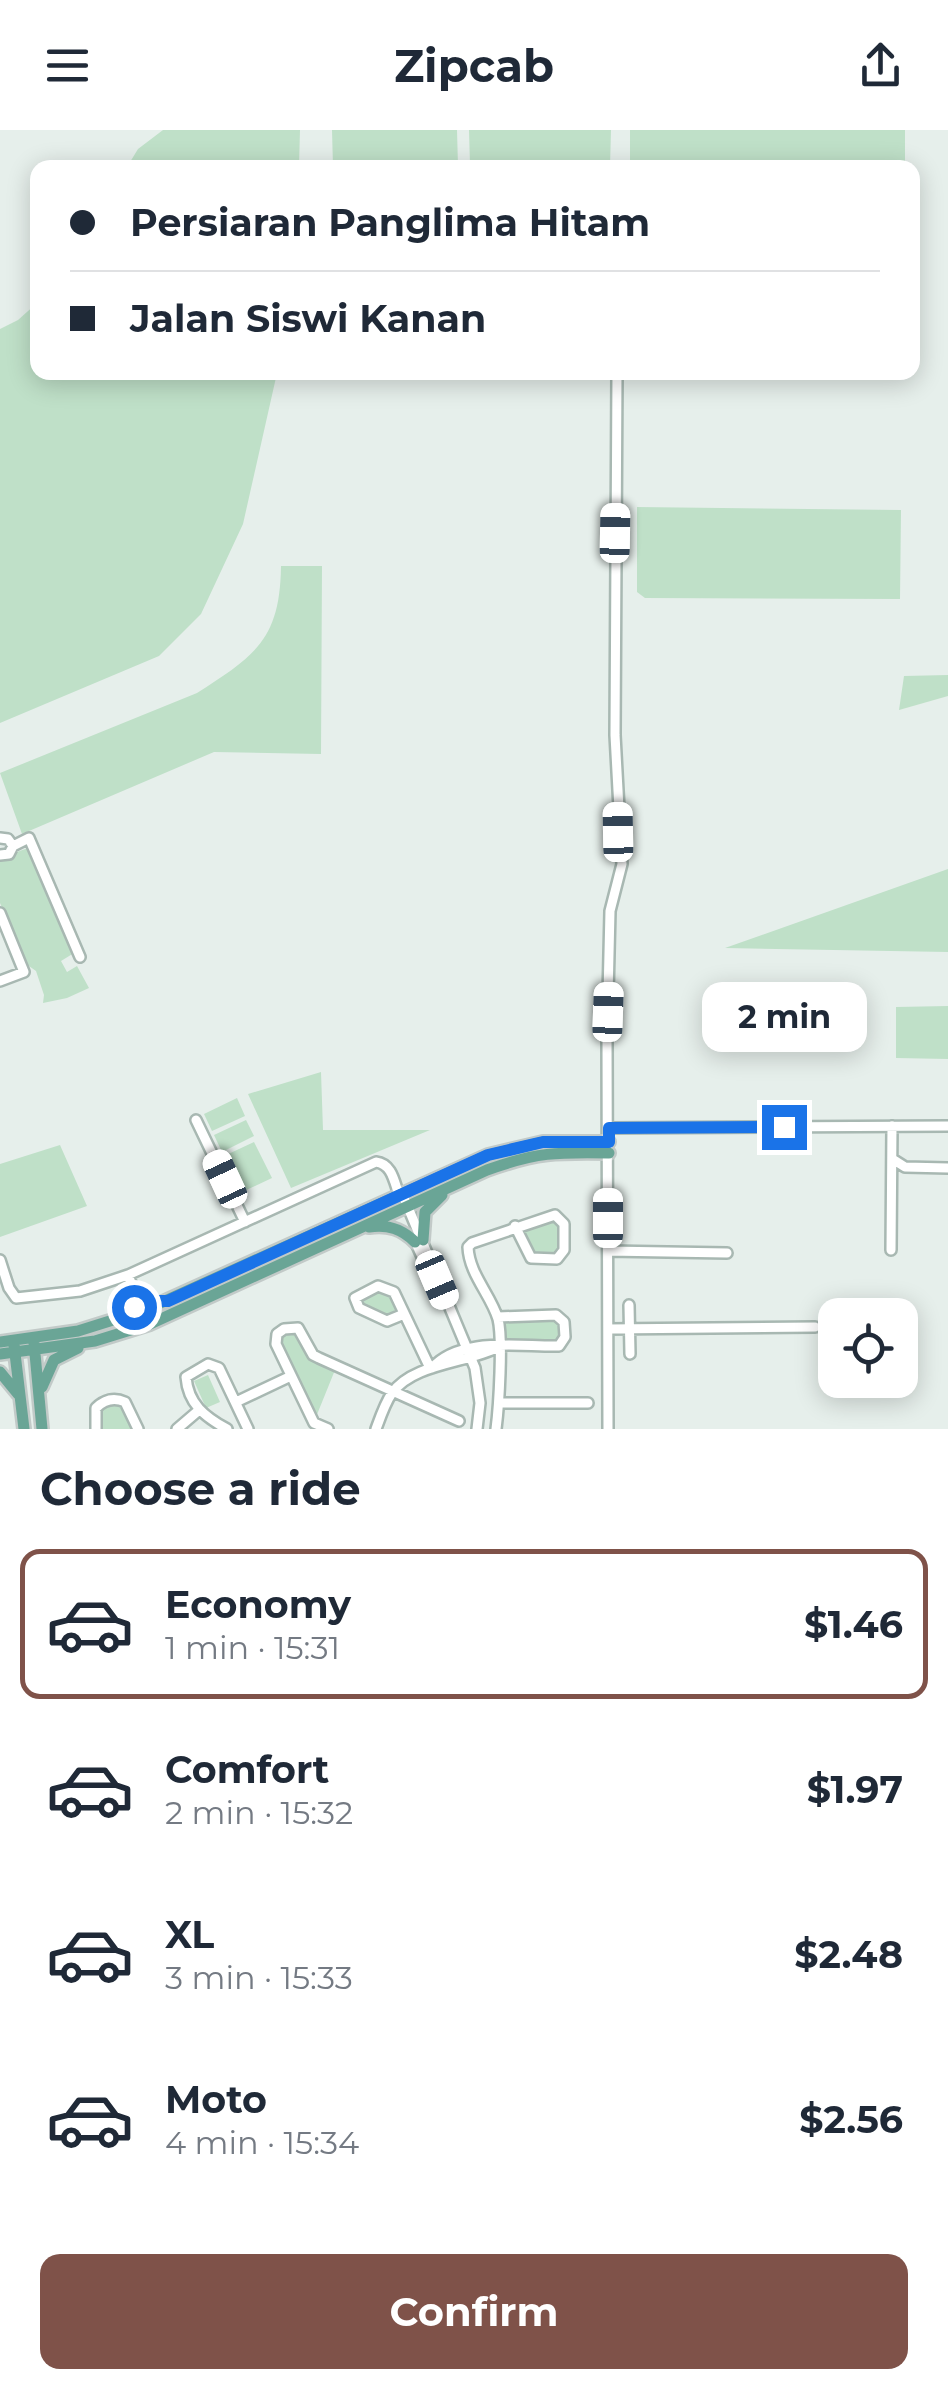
<!DOCTYPE html>
<html lang="en">
<head>
<meta charset="utf-8">
<style>
  body { margin:0; font-family:Montserrat,sans-serif; background:#f2f2f3; color:#1f2937; height:100vh; display:flex; flex-direction:column; font-size:38px; white-space:nowrap }
  * { box-sizing:border-box; margin:0 }
  p { font-size:32px; color:#747a83 }
  .icon { flex:none; width:55px; height:55px; fill:none; stroke:currentColor; stroke-width:2; stroke-linecap:round; stroke-linejoin:round }
  .map { position:relative; height:1299px; overflow:hidden }
  .side { display:flex; flex-direction:column; background:#fff; flex:1 }
  .side>* { flex:none }
  .guide { position:absolute; left:30px; top:30px; width:890px; height:220px; border-radius:20px; box-shadow:0 5px 25px #0003; display:grid; align-content:center; height:220px; padding:0 40px; background:#fff }
  .fabs { position:absolute; left:818px; top:1168px; display:grid; gap:20px }
  .fabs a { display:grid; place-items:center; width:100px; height:100px; border-radius:20px; background:#fff; box-shadow:0 5px 25px #0003; font-size:50px }
  .end { position:absolute; width:45px; height:45px; margin:-22px; border:12px solid #1a73e8; background:#fff; box-shadow:0 0 0 5px #fff }
  .from { border-radius:50% }
  .bubble { position:absolute; height:70px; border-radius:20px; background:#fff; box-shadow:0 5px 25px #0003; font-size:32px; font-weight:700; line-height:70px; text-align:center }
  .car { position:absolute; width:30px; height:60px; margin:-30px -15px; border-radius:12px; box-shadow:0 0 8px 2px #0007; background:linear-gradient(#fff 24%,#345 0 40%,#fff 0 76%,#345 0 86%,#fff 0) }
  .guide b { display:flex; align-items:center; gap:35px; height:95px; font-size:38px }
  .guide b+b { border-top:2px solid #e0e1e3 }
  .guide i { width:25px; height:25px; background:#1f2937 }
  ul { padding:0; list-style:none }
  li { display:flex; align-items:center; gap:30px; height:150px; margin:0 20px 15px; padding:0 20px; border:5px solid transparent; border-radius:20px }
  li div { flex:1 }
  li b { display:block; font-size:38px }
  li em { font-style:normal; font-weight:700 }
  li.selected { border-color:#7f5249 }
  li>.icon { width:90px; height:90px; stroke-width:1.5 }
  h2 { padding:0 40px; font-size:45px; line-height:120px }
  .cta { display:flex; gap:20px; margin-top:auto; padding:20px 40px }
  .cta a { flex:1; height:115px; border-radius:20px; background:#7f5249; color:#fff; font-size:40px; font-weight:700; line-height:115px; text-align:center }
  header { display:flex; justify-content:space-between; align-items:center; height:130px; padding:0 40px; background:#fff; font-size:45px; font-weight:700 }
  .map>svg:first-child { display:block }
</style>
</head>
<body>
<header><svg class="icon" aria-label="menu" viewBox="0 0 24 24"><path d="M4 6h16M4 12h16M4 18h16"/></svg>Zipcab<svg class="icon" aria-label="share" viewBox="0 0 24 24"><path d="M12 15V3M7 8l5-5 5 5M5 13v7h14v-7"/></svg></header>
<div class="map">
<svg width="948" height="1299" viewBox="0 0 948 1299">
  <rect width="100%" height="100%" fill="#e6efeb"/>
  <path fill="#bfe0c8" d="M163,0H300L299,37H127L138,19Z
    M332,0H457L458,36L470,35L469,0H611L610,37H333Z
    M630,0H905V37H630Z
    M37,173L38,242L277,243L243,394L201,484L159,526L0,593V199L18,190Z
    M637,377L901,380L900,469L645,468L637,462Z
    M281,436H322L321,624L214,622L22,704L0,643L197,563C256,525 280,509 281,436Z
    M948,545V566L899,580L904,546Z
    M28,718L74,823L61,831L67,842L77,836L89,858L67,868L43,873L44,865L36,841L26,834L0,773V728Z
    M948,739V822L725,818Z
    M948,876V929L896,928V877Z
    M321,942L323,1000H430L291,1058L248,964Z
    M237,968L245,986L212,1001L204,984Z
    M246,990L254,1006L222,1022L214,1005Z
    M254,1012L272,1048L242,1062L224,1026Z
    M60,1015L87,1076L0,1107V1034Z
    M554,1090L559,1093L558,1124L534,1127L523,1105L525,1099Z
    M380,1161C391,1165 397,1169 397,1181L387,1186L363,1176L361,1169Z
    M556,1189L560,1191L563,1206L557,1213L504,1212L503,1192L508,1190Z
    M293,1201L311,1229L335,1240L316,1287L280,1210L282,1205Z
    M208,1245L220,1272L206,1278L194,1251Z
    M119,1273L133,1299H99V1281L105,1275Z"/>
  <g fill="none" stroke-linecap="round" stroke-linejoin="round">
    <defs>
      <path id="minor" d="M0,708L8,709L13,716L9,724L0,725
        M13,716L29,708L80,827
        M0,783L24,842L0,851
        M196,990L245,1092
        M609,998L948,996
        M894,1030L905,1037L948,1038
        M402,1063L475,1238L480,1273L477,1299
        M414,1109L428,1140L435,1148
        M891,1120L892,996
        M608,1121L727,1123
        M0,1130L9,1158L16,1168L80,1161L128,1145L376,1032C392,1034 394,1051 399,1065
        M629,1175L630,1224
        M127,1184C140,1171 134,1160 128,1145
        M404,1184L387,1191L359,1178L355,1168L378,1156L394,1162L430,1238
        M608,1199L815,1197
        M432,1238C460,1206 520,1217 559,1216L565,1207L564,1192L556,1185L498,1187
        M236,1272L291,1246
        M499,1273H588
        M96,1299V1278C104,1270 114,1267 125,1272L138,1299
        M177,1299L198,1281
        M227,1299C205,1287 188,1274 186,1247L208,1234L219,1238L248,1299
        M328,1299L314,1293L276,1214L277,1204L284,1199L298,1198L313,1225L319,1228L459,1291
        M376,1299C380,1288 385,1273 392,1263C413,1233 468,1233 498,1217
        M496,1299C499,1276 503,1209 498,1189C491,1165 469,1144 468,1117L472,1113L555,1085L564,1094V1120L557,1129L531,1128L515,1096
        M608,1299L607,908L610,781L622,734L615,605L617,242"/>
      <path id="major" d="M369,1097C388,1094 402,1099 415,1112
        M423,1110L425,1082L442,1065
        M0,1212L78,1201L145,1180L488,1025L543,1012H609
        M34,1213L42,1299
        M14,1215L24,1299
        M0,1224L95,1211L150,1194L487,1040C537,1022 557,1022 609,1023
        M0,1242L18,1264
        M42,1257L54,1230L78,1218"/>
    </defs>
    <use href="#minor" stroke="#a8b8b2" stroke-width="14"/>
    <use href="#major" stroke="#c2cac8" stroke-width="16"/>
    <use href="#minor" stroke="#fff" stroke-width="9"/>
    <use href="#major" stroke="#6aa596" stroke-width="11"/>
  </g>
  <g fill="none" stroke-linecap="round" stroke-linejoin="round">
    <path stroke="#1a73e8" stroke-width="12" d="M134,1177L136,1164L146,1171H168L488,1025L543,1012H609V998L784,997"/>
  </g>
</svg>
<div class="fabs">
<a><svg class="icon" aria-label="locate" viewBox="0 0 24 24"><circle cx="12" cy="12" r="6"/><path d="M12 2v4M12 18v4M2 12h4M18 12h4"/></svg></a>
</div>
<i class="end from" style="left:134px;top:1177px"></i>
<i class="end" style="left:784px;top:997px"></i>
<div class="bubble" style="left:702px;top:852px;width:165px">2 min</div>
<i class="car" style="left:615px;top:403px;rotate:1deg"></i>
<i class="car" style="left:618px;top:702px;rotate:359deg"></i>
<i class="car" style="left:608px;top:882px;rotate:2deg"></i>
<i class="car" style="left:225px;top:1049px;rotate:335deg"></i>
<i class="car" style="left:608px;top:1088px;rotate:0deg"></i>
<i class="car" style="left:437px;top:1150px;rotate:157deg"></i>
<div class="guide">
<b><i class="from"></i>Persiaran Panglima Hitam</b>
<b><i></i>Jalan Siswi Kanan</b>
</div>
</div>
<section class="side">
<h2>Choose a ride</h2>
<ul>
<li class="selected"><svg class="icon" aria-label="car" viewBox="0 0 24 24"><path d="M5 17H2v-5l4-1 3-4h7l3 4 3 1v5h-3M9 17h6M6 11h13"/><circle cx="7" cy="17" r="2"/><circle cx="17" cy="17" r="2"/></svg><div><b>Economy</b><p>1 min · 15:31</p></div><em>$1.46</em></li>
<li><svg class="icon" aria-label="car" viewBox="0 0 24 24"><path d="M5 17H2v-5l4-1 3-4h7l3 4 3 1v5h-3M9 17h6M6 11h13"/><circle cx="7" cy="17" r="2"/><circle cx="17" cy="17" r="2"/></svg><div><b>Comfort</b><p>2 min · 15:32</p></div><em>$1.97</em></li>
<li><svg class="icon" aria-label="car" viewBox="0 0 24 24"><path d="M5 17H2v-5l4-1 3-4h7l3 4 3 1v5h-3M9 17h6M6 11h13"/><circle cx="7" cy="17" r="2"/><circle cx="17" cy="17" r="2"/></svg><div><b>XL</b><p>3 min · 15:33</p></div><em>$2.48</em></li>
<li><svg class="icon" aria-label="car" viewBox="0 0 24 24"><path d="M5 17H2v-5l4-1 3-4h7l3 4 3 1v5h-3M9 17h6M6 11h13"/><circle cx="7" cy="17" r="2"/><circle cx="17" cy="17" r="2"/></svg><div><b>Moto</b><p>4 min · 15:34</p></div><em>$2.56</em></li>
</ul>
<div class="cta"><a>Confirm</a></div>
</section>
</body>
</html>
